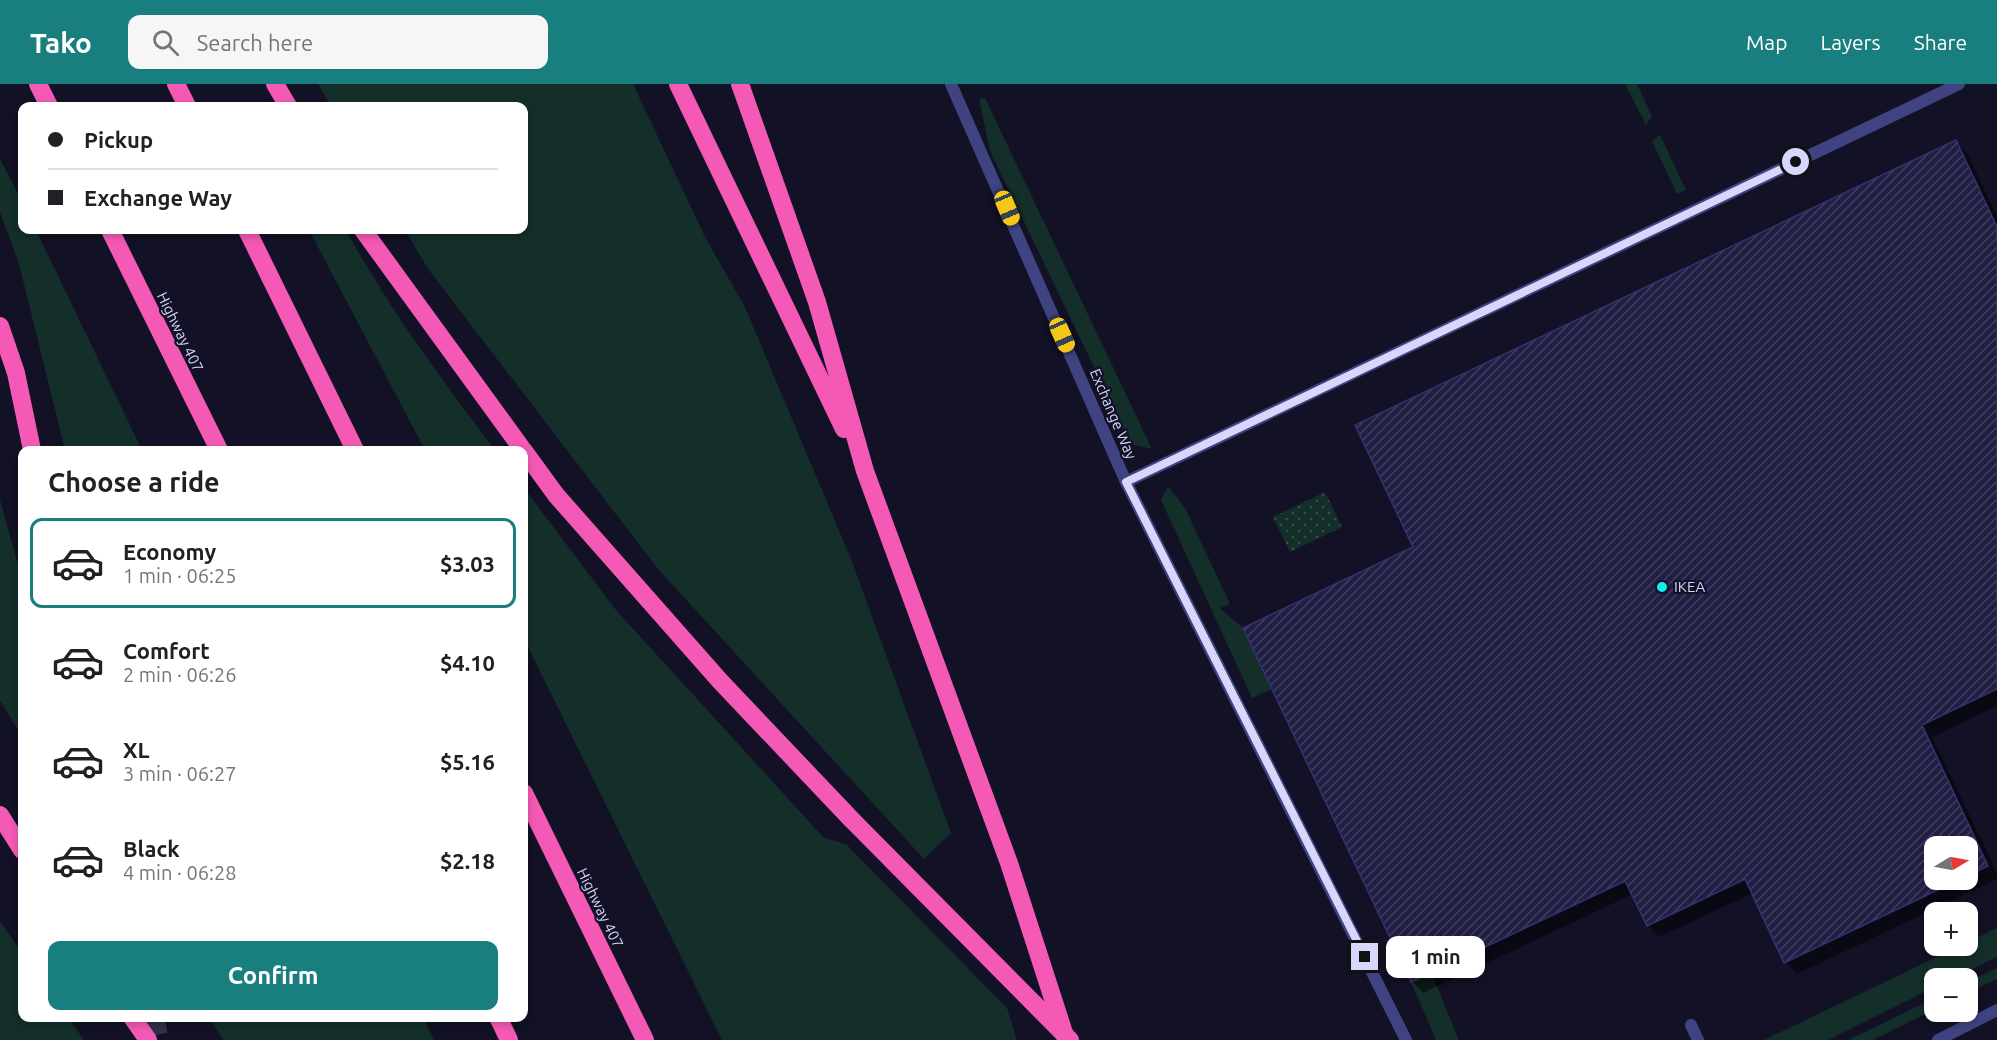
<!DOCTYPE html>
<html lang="en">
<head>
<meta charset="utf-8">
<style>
  body { margin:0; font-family:Ubuntu,sans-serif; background:#f6f6f6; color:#202124; height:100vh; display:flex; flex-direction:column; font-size:22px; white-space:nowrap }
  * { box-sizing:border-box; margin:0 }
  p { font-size:20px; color:#757577 }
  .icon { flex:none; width:33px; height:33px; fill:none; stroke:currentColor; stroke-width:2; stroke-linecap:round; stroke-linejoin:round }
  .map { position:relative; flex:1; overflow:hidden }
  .drawer { position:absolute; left:18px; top:362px; width:510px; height:576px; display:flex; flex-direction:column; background:#fff; border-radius:12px; box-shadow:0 3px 9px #0003 }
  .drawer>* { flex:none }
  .guide { position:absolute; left:18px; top:18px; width:510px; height:132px; border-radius:12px; box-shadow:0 3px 9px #0003; display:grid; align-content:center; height:132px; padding:0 30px; background:#fff }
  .needle { width:39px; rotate:80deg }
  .buttons { position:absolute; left:1924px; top:752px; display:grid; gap:12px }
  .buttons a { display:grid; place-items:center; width:54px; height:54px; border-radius:12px; background:#fff; box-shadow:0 3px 9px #0003; font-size:30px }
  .end { position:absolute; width:27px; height:27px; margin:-14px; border:8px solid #d7d7fc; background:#111; box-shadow:0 0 0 3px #111 }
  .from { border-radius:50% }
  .bubble { position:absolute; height:42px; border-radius:12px; background:#fff; box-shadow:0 3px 9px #0003; font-size:20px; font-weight:700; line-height:42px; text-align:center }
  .car { position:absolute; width:18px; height:36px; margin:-18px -9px; border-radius:8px; box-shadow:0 0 4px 2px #0007; background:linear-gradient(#f5c518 24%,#345 0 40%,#f5c518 0 76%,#345 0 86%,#f5c518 0) }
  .guide b { display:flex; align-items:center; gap:21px; height:57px; font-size:22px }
  .guide b+b { border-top:2px solid #e0e0e0 }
  .guide i { width:15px; height:15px; background:#202124 }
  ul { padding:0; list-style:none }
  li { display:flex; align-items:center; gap:18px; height:90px; margin:0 12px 9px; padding:0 18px; border:3px solid transparent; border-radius:12px }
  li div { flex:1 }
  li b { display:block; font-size:22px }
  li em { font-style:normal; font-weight:700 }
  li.selected { border-color:#197e7e }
  li>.icon { width:54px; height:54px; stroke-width:1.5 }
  h2 { padding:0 30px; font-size:27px; line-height:72px }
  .cta { display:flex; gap:12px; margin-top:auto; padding:12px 30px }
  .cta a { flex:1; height:69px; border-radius:12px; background:#197e7e; color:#fff; font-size:24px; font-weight:700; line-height:69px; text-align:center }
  header { display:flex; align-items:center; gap:36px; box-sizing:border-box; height:84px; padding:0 30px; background:#197e7e; color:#fff }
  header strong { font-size:28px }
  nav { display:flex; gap:33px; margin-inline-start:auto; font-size:21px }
  .search { width:420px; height:54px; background:#f6f6f6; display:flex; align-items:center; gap:15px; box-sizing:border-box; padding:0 21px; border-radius:12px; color:#757577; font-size:22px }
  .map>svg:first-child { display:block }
</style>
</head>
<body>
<header>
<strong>Tako</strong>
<div class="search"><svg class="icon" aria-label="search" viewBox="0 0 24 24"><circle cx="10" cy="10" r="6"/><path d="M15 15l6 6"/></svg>Search here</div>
<nav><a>Map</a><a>Layers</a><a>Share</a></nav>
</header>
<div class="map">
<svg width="1997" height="956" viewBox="0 0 1997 956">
  <defs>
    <pattern id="park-dots" width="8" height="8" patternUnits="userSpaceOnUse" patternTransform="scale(1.5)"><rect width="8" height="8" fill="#142e2a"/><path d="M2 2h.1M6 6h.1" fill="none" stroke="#354c4a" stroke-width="1.8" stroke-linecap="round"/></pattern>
    <pattern id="building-hatch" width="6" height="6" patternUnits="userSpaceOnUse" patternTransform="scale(1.5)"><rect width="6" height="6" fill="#211e44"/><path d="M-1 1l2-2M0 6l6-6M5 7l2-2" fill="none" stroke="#403e60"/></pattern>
  </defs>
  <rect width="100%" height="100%" fill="#121125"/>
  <path fill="#142e2a" d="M318,0H633L706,155L745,223L851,475L951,749L924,775L658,485L428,185L405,146H524V22H331Z
    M1625,0H1637L1652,32L1646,41Z
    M985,14L1152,365L1131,360L990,67L979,15Z
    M1660,51L1686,106L1677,110L1652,57Z
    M0,75L22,117V146H36L142,366H65L19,180L0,128Z
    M309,146H346C388,223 441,295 495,366H425Z
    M1168,402L1185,424L1230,520L1220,524L1243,544L1272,605L1252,614L1161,416Z
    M524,404L616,526L824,754L846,760L1007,924L1017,956H722L524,555Z
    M0,416L22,494V652L0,617Z
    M0,837L22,869V933H68L84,956H0Z
    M1997,844V873L1953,894H1935V903L1828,956H1764L1962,861H1968V858Z
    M1997,884V895L1968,909V898Z
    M1431,888L1459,956H1436L1411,898Z
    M1935,914V925L1873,956H1848Z
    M209,933H423L434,956H223Z"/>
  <path fill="url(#park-dots)" d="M1325,408L1342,443L1290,468L1273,433Z"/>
  <path fill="#0007" fill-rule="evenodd" d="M1955,57L1967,69L1997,132V622L1932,653L1997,789V795L1797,890L1786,878L1753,809L1659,853L1648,841L1633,810L1423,909L1412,897L1415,463ZM1935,762H1968V795H1935Z"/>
  <path fill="url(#building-hatch)" stroke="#37316f" stroke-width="1.5" d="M1956,56L1997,143V605L1922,641L1988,782L1968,792V762H1935V795H1961L1784,879L1745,795L1647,842L1625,797L1411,898L1243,544L1413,463L1355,341Z"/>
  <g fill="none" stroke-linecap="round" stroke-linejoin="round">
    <path stroke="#302f45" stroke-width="18" stroke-dasharray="18 9" stroke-linecap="butt" d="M155,933L160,956"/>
    <path stroke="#3f4381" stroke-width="12" d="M1126,398L1959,0
      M1691,941L1698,956"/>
    <path stroke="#3f4381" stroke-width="12" d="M951,0L1126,398L1406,956
      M1938,956L1997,926"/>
    <path stroke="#f45ab5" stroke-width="18" d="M38,0L49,22
      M176,0L187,22
      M275,0L288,22
      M678,0L844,345
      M740,0L817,218L865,387L1009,779L1066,955
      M110,146L219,366
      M247,146L355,366
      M363,146L523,366
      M0,242L16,289L32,366
      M524,367L556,411L720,597L852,736
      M524,709L645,956
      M0,731L22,766
      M132,933L148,956
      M498,933L509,956"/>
    <path stroke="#f45ab5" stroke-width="18" d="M852,736L1070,956"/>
  </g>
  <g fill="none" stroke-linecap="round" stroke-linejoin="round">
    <path stroke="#d7d7fc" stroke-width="8" d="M1365,873L1126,398L1796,78"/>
  </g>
  <circle fill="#10efed" stroke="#121125" stroke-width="2" cx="1662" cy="503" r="6"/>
  <g text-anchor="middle" stroke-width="4.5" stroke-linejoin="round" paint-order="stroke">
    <g font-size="15" fill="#d7d7fc" stroke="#121125">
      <text transform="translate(180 248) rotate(64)" y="5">Highway 407</text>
      <text transform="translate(1113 330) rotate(67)" y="5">Exchange Way</text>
      <text transform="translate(600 824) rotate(64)" y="5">Highway 407</text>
    </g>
    <g font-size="15" fill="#d7d7fc" stroke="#121125" text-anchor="start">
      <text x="1674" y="508">IKEA</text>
    </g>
  </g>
</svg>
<div class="buttons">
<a><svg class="needle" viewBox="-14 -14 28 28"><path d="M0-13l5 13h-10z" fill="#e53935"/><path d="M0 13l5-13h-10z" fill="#757577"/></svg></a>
<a>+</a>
<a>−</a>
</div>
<i class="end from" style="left:1796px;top:78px"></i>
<i class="end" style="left:1365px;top:873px"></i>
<div class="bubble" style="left:1386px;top:852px;width:99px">1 min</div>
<i class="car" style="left:1007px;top:124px;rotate:157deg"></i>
<i class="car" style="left:1062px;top:251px;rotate:156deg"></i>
<div class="guide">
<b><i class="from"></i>Pickup</b>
<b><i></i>Exchange Way</b>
</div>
<section class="drawer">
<h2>Choose a ride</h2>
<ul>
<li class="selected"><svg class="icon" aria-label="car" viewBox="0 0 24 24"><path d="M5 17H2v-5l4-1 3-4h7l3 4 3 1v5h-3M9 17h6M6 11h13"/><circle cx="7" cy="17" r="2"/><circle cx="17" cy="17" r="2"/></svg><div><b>Economy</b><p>1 min · 06:25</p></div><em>$3.03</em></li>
<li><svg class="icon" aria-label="car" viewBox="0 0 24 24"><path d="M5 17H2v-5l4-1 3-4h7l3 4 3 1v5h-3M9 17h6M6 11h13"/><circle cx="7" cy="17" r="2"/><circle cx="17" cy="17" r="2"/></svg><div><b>Comfort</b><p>2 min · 06:26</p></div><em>$4.10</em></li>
<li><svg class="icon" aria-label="car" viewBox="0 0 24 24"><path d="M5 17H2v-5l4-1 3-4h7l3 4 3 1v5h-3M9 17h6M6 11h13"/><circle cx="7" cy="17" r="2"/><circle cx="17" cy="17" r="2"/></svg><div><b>XL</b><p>3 min · 06:27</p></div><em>$5.16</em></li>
<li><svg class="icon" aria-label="car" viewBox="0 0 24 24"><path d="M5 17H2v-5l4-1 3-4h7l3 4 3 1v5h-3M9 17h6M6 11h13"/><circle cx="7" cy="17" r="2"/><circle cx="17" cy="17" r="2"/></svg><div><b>Black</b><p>4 min · 06:28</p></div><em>$2.18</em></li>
</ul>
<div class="cta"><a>Confirm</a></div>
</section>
</div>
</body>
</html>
